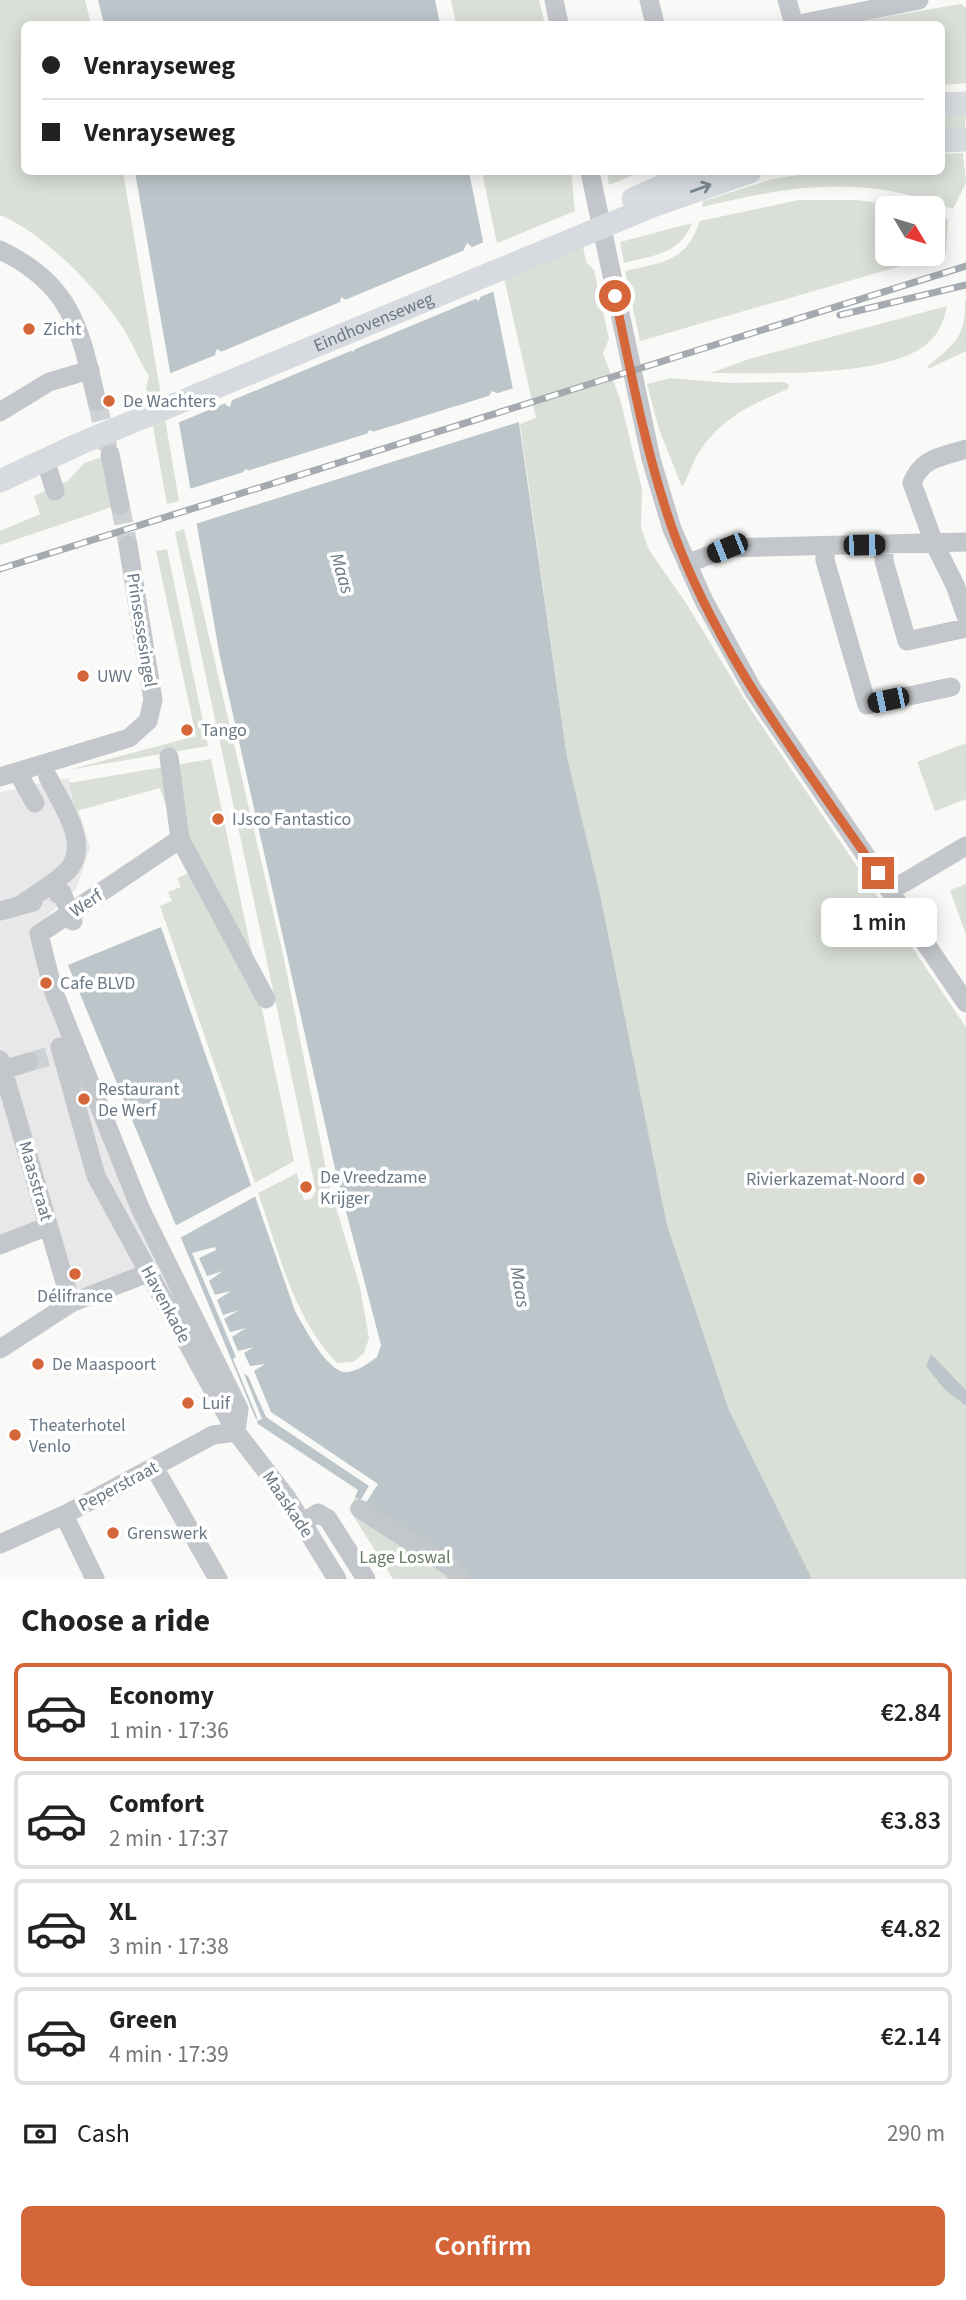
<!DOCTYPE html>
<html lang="en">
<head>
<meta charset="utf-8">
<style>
  body { margin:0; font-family:"Source Sans 3",sans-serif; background:#f6f6f6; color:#222; height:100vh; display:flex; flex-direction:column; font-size:26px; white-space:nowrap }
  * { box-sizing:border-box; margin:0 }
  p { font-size:23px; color:#767676 }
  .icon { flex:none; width:38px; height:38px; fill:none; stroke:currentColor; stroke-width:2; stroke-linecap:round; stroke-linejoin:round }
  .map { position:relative; height:1579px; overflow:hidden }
  .panel { display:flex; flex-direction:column; background:#fff; flex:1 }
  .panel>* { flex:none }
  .guide { position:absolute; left:21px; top:21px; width:924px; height:154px; border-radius:10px; box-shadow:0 4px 18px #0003; display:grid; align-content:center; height:154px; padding:0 21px; background:#fff }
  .needle { width:46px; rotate:128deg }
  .tools { position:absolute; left:875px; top:196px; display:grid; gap:14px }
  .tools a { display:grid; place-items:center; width:70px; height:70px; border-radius:10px; background:#fff; box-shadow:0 4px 18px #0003; font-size:35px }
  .end { position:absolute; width:32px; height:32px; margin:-16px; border:9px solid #d5663a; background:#fff; box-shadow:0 0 0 4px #fff }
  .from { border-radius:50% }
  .bubble { position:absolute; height:49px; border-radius:10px; background:#fff; box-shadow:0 4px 18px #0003; font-size:23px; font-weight:600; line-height:49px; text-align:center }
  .car { position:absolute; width:21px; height:42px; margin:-21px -10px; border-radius:9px; box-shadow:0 0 5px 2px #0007; background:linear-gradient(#222 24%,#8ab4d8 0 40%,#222 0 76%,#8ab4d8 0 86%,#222 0) }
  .guide b { display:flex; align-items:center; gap:24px; height:66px; font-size:26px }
  .guide b+b { border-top:2px solid #e0e0e0 }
  .guide i { width:18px; height:18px; background:#222 }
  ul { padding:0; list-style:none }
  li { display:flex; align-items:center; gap:21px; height:98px; margin:0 14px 10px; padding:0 7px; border:4px solid #e0e0e0; border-radius:10px }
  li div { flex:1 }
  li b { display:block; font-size:26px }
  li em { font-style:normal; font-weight:600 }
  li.on { border-color:#d5663a }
  li>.icon { width:63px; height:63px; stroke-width:1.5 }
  h2 { padding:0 21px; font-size:32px; line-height:84px }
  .pay { display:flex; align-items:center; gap:18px; height:77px; padding:0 21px; font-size:26px }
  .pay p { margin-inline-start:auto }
  .action { display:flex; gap:14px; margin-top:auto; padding:14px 21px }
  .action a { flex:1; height:80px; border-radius:10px; background:#d5663a; color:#fff; font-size:28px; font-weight:600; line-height:80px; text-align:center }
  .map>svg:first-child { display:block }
</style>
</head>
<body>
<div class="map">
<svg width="966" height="1579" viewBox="0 0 966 1579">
  <rect width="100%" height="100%" fill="#f9f9f7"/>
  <path fill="#e7e8e7" d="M69,778L90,848L76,889L31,931L161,1263L66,1307L41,1221L0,1236V792Z"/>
  <path fill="#dadfd8" d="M0,0H85L91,24H24V172H123L179,501L167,504L146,388L149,376C139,361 133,344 123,328C97,288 44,233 0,215Z
    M451,0H539L545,24H456Z
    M961,4L966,8V83L942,85V24H842Z
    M942,114H966L965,129L942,131Z
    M963,153L966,183L953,209C864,174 793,185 702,207L703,201L773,179L817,172H942V154Z
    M482,172H571L575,211L497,243Z
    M607,172H641L609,185Z
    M799,200H857L917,208H887V254H933V214L948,220L946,253L640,341L625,271C663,262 686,262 700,221Z
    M692,223C680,254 653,256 624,263L620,242Z
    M582,241L586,262L594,270L609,339L603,353L620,399L642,489L641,528L649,550L686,603L751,710L966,1027V1390L931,1355L945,1390L966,1406V1579H812L729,1410L667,1225L600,894L567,757L520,424L536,418L503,274Z
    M965,301H966V351L928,369V366C953,345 966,338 965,301Z
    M947,306C943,324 938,336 923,347C879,378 764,373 711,373L749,359Z
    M670,378L730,383L784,382L789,385L788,389C752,404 721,418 699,452C692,463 689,476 682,487L659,429L647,384Z
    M102,457L112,507L0,545V531L40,514L34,496L68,481L84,463Z
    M184,529L284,959L329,1184L360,1287L369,1338L364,1353L353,1362L337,1363C293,1317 279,1252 258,1193L297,1173L304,1200L311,1199L316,1191L175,532Z
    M167,549L208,746L68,770L196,736L156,551Z
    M966,743V799L935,811L917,762Z
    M211,759L256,973L201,868L183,821L175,765Z
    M163,767L172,823L160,788L76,811L69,783Z
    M192,872L261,1005L294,1161L255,1183L160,906L172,901L168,892L181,887L177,878Z
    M966,884V935L950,890Z
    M355,1497L457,1564L468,1579H393L349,1509Z"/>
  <path fill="#bcc5ca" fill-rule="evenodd" d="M98,0H435L440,24H104Z
    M135,172H469L517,409L567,757L600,894L667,1225L729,1410L812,1579H468L457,1564L355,1497L358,1490L258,1424L68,965L161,927L295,1311C303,1325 329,1376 348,1372C358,1371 369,1363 377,1357L381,1345L336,1173L220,657ZM467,243L471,246L481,294L479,301L473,296L464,249ZM341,297L347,301L356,348L353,352L349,348L340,303ZM217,349L222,352L232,400L230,407L226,405C222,391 210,361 217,349ZM492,391L497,393L503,426L495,424L489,396ZM369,430L374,432L377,465L373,464L366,436ZM245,469L250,471L254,504L248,501L242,475Z
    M931,1354L966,1390V1406L945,1390L926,1366Z"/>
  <path fill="#f9f9f7" d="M486,241L497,290L228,402L218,353L467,249L477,297L468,249Z
    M218,354L228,402L175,424L166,375Z
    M517,387L522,421L192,525L186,490Z
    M254,1184L258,1195L178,1239L173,1227Z
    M215,1247L216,1250L199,1258L207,1276L223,1271L209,1281L215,1295L231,1291L217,1300L223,1315L239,1310L224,1319L230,1332L246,1328L232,1337L238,1351L254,1347L244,1353L250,1366L265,1364L254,1371L271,1412L378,1484L365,1504L360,1501L369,1486L266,1417L248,1376L244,1374L262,1419L256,1421L257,1417L233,1359L236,1357L192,1253Z"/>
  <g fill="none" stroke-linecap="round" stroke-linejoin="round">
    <path stroke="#ced2d5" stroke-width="19" stroke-dasharray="19 10" stroke-linecap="butt" d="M97,402L108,448
      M120,505L128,545
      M29,1062L58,1054"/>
    <path stroke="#c3c6ca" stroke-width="19" d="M554,0L559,24
      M649,0L655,24
      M787,0L794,24
      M799,24L919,0
      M590,172L651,459L672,529L704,601L753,690L966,1003
      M0,250C73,285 80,330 97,402
      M0,412L49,382L90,370
      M966,449C942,457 922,457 912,483L934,543L955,585L966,616
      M110,454L120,505
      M45,459L55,491
      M884,545V561L907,641L966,628
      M825,546V560L867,705L951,687
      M687,564L727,548L966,542
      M169,757L180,839L266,999
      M18,773L35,803
      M0,777L129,738L148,721L153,700L128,545
      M180,839L39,934L53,990L140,1208L239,1409L236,1432
      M890,891L966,846
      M58,894L62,893L73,921
      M20,905C35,895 52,885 65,873C94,847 61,804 48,777
      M0,911L33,902
      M60,1047L96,1176L236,1432L287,1498L337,1579
      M0,1060L71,1303
      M3,1070L29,1062
      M0,1245L48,1226
      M0,1349L71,1303L148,1273
      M154,1467L218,1579
      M360,1509L452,1568L460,1579
      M64,1515L95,1579
      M302,1523L318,1513L328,1519L366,1579
      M0,1544L64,1515L213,1435L236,1432"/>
    <g stroke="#d7dbdf" stroke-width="23">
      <path d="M942,104L966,103"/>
      <path d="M942,141L966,140"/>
      <path d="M633,199L693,172"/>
      <path id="s1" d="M0,481L79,444L653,206L750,172"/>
    </g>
    <defs>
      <path id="rail" d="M840,315L966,285
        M0,569L966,266"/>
    </defs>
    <use href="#rail" stroke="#a4aaaf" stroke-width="7"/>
    <use href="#rail" stroke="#fff" stroke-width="4.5" stroke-dasharray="13" stroke-linecap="butt"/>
  </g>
  <defs><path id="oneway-shaft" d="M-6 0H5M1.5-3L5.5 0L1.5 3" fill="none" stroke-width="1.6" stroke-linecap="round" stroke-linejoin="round" transform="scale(1.75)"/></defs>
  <use stroke="#7a8792" href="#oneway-shaft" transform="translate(701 188) rotate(-20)"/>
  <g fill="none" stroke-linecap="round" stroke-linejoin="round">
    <path stroke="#d5663a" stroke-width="9" d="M615,296C631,374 646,453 672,528C717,654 803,764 878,873"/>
  </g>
  <g fill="#d5663a" stroke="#fff" stroke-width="2.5">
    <circle cx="29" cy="329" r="7"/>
    <circle cx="109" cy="401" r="7"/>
    <circle cx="83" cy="676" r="7"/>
    <circle cx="187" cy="730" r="7"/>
    <circle cx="218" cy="819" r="7"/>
    <circle cx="46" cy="983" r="7"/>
    <circle cx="84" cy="1099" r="7"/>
    <circle cx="919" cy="1179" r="7"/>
    <circle cx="306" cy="1187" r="7"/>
    <circle cx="75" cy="1274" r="7"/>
    <circle cx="38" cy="1364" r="7"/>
    <circle cx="188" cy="1403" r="7"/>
    <circle cx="15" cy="1435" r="7"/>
    <circle cx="113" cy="1533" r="7"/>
  </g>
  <g text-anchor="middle" stroke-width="7" stroke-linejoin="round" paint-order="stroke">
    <g font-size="18" fill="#6a7885" stroke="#fff">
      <text dy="6" stroke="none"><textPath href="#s1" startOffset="406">Eindhovenseweg</textPath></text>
      <text transform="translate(142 630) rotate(81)" y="6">Prinsessesingel</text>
      <text transform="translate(86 903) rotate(-34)" y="6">Werf</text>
      <text transform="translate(36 1181) rotate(74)" y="6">Maasstraat</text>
      <text transform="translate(166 1304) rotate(62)" y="6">Havenkade</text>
      <text transform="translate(118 1486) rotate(-28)" y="6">Peperstraat</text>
      <text transform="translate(288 1504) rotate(56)" y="6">Maaskade</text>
    </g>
    <g font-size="18" fill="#6a7885" stroke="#fff" text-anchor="start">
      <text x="43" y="335">Zicht</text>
      <text x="123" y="407">De Wachters</text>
      <text x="97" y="682">UWV</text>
      <text x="201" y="736">Tango</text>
      <text x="232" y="825">IJsco Fantastico</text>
      <text x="60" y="989">Cafe BLVD</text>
      <text x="98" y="1095">Restaurant<tspan x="98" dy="21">De Werf</tspan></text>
      <text x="320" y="1183">De Vreedzame<tspan x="320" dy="21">Krijger</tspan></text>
      <text x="905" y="1185" text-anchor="end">Rivierkazemat-Noord</text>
      <text x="75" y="1302" text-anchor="middle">Délifrance</text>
      <text x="52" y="1370">De Maaspoort</text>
      <text x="202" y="1409">Luif</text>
      <text x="29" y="1431">Theaterhotel<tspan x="29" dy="21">Venlo</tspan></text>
      <text x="127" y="1539">Grenswerk</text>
    </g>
    <g font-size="18" fill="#677865" stroke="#fff">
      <text x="405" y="1563">Lage Loswal</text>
    </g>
    <g font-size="19" font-style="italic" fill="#677880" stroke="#fff">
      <text transform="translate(343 573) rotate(73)" y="7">Maas</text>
      <text transform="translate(521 1287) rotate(80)" y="7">Maas</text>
    </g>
  </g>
</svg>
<div class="tools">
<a><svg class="needle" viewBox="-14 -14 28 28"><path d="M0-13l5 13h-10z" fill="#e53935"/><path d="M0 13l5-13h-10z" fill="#767676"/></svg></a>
</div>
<i class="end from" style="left:615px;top:296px"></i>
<i class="end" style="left:878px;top:873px"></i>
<div class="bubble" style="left:821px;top:898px;width:116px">1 min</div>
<i class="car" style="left:864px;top:545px;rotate:89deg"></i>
<i class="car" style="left:727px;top:548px;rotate:248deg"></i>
<i class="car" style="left:888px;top:700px;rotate:258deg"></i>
<div class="guide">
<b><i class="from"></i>Venrayseweg</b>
<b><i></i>Venrayseweg</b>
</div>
</div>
<section class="panel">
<h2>Choose a ride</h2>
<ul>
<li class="on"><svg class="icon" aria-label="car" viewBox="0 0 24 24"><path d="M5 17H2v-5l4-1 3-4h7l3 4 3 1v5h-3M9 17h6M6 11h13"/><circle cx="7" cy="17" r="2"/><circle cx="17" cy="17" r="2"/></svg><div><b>Economy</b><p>1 min · 17:36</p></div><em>€2.84</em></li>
<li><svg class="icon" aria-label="car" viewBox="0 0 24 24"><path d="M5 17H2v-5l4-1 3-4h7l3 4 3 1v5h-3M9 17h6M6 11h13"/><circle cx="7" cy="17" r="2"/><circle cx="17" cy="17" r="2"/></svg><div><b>Comfort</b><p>2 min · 17:37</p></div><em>€3.83</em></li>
<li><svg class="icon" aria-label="car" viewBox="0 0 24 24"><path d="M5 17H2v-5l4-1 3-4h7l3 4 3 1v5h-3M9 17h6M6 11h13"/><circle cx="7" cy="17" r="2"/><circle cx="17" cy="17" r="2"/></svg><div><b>XL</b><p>3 min · 17:38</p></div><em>€4.82</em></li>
<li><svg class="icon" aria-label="car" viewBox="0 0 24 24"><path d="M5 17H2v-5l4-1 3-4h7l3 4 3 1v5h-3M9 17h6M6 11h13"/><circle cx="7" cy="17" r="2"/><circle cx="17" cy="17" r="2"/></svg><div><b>Green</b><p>4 min · 17:39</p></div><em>€2.14</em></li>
</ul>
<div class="pay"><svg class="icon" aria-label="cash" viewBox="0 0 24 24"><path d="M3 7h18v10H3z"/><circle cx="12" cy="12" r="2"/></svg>Cash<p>290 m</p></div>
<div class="action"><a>Confirm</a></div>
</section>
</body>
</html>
